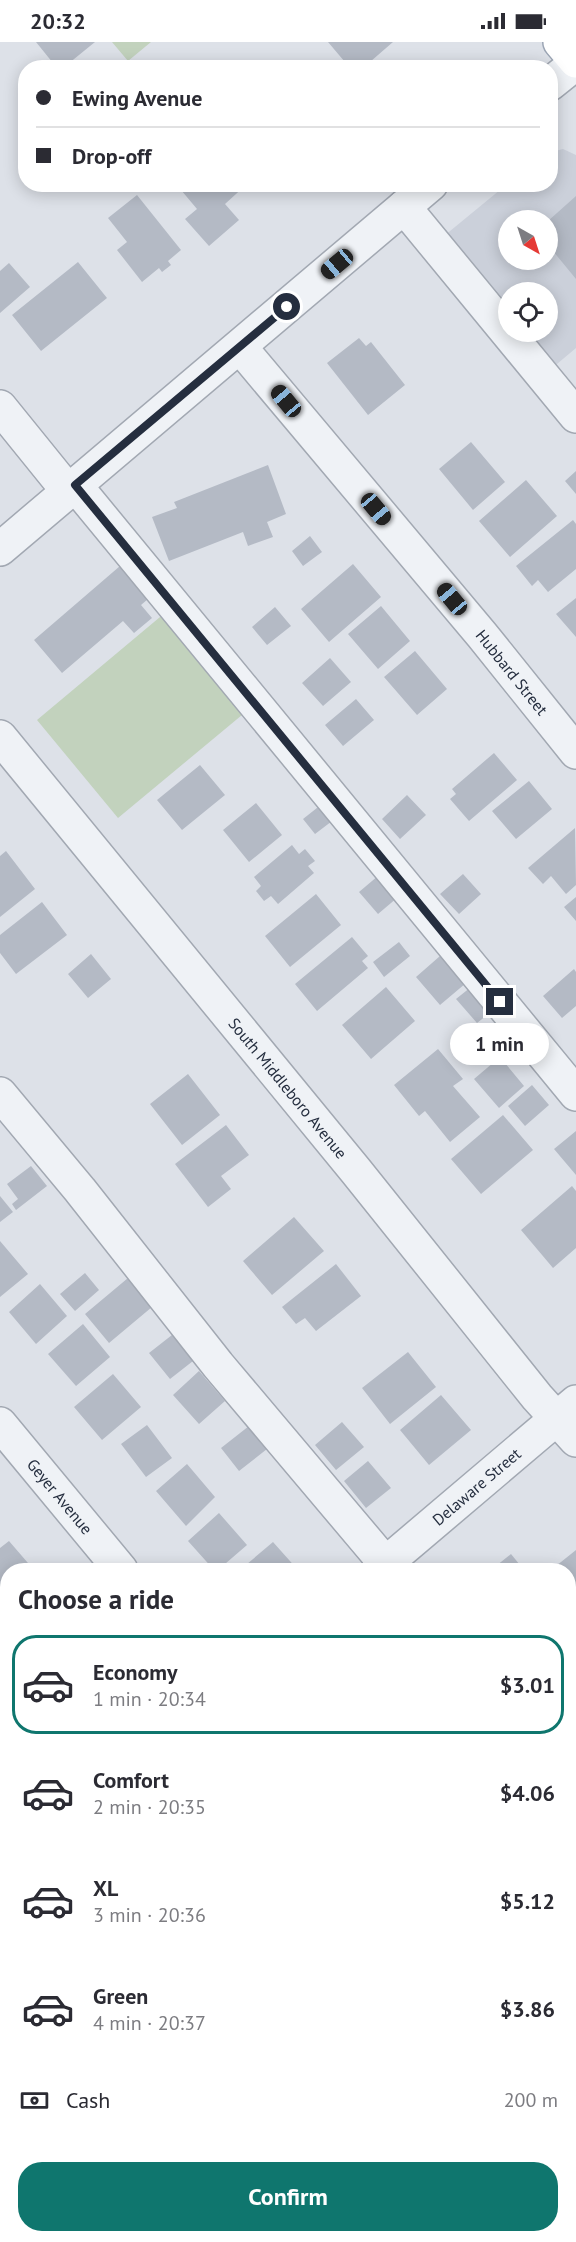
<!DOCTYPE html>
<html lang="en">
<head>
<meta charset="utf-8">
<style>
  body { margin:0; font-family:"PT Sans",sans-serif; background:#f7f7f7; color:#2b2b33; height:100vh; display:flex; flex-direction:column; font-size:22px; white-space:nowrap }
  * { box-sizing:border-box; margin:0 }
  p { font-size:20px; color:#7c7c81 }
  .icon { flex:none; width:33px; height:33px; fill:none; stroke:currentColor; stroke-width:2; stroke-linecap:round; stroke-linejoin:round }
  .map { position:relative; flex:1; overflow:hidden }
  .sheet { position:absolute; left:0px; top:1521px; width:576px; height:680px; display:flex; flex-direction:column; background:#fff; border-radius:24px 24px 0 0; box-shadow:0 3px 15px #0003 }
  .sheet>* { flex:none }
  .hud { position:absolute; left:18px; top:18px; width:540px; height:132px; border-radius:24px; box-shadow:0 3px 15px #0003; display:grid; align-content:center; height:132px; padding:0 18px; background:#fff }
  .needle { width:39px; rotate:141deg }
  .controls { position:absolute; left:498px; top:168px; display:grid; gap:12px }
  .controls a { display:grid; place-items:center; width:60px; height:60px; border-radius:50%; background:#fff; box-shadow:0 3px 15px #0003; font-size:30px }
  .end { position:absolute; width:27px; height:27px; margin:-14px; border:8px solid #252e3f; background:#fff; box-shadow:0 0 0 3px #fff }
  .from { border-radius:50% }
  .bubble { position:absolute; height:42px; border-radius:21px; background:#fff; box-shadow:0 3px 15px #0003; font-size:20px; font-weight:800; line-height:42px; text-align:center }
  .car { position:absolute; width:18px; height:36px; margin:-18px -9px; border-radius:8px; box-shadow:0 0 4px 2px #0007; background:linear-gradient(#222 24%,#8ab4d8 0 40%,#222 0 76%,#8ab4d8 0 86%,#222 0) }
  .hud b { display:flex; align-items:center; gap:21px; height:57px; font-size:22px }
  .hud b+b { border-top:2px solid #e1e1e2 }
  .hud i { width:15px; height:15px; background:#2b2b33 }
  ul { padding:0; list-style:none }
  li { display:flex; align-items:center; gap:18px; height:99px; margin:0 12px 9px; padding:0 6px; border:3px solid transparent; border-radius:24px }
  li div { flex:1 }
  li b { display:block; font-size:22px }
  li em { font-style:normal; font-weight:800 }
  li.active { border-color:#0f766e }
  li>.icon { width:54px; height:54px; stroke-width:1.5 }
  h2 { padding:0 18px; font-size:27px; line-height:72px }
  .pay { display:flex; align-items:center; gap:15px; height:66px; padding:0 18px; font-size:22px }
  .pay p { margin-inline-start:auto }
  .action { display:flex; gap:12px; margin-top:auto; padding:12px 18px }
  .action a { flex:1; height:69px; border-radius:24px; background:#0f766e; color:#fff; font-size:24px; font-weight:800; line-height:69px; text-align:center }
  .status { display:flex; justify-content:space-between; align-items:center; height:42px; padding:0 30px; background:#fff; direction:ltr }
  .status svg { height:16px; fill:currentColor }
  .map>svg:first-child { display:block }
</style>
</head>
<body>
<div class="status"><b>20:32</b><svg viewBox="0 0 49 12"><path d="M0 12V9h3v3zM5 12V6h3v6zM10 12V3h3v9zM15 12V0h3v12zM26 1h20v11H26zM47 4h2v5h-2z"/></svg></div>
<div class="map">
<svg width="576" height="2200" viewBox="0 0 576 2200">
  <rect width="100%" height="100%" fill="#dde1e8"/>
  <path fill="#cbd0da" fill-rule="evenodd" d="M563,107L576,113V306L551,327L520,290H548V250H508V275L444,194L506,143L550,142L551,110ZM508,178H548V218H508Z"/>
  <path fill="#c2d2bd" d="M112,0H151L128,19Z
    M166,570L248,668L118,776L37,678Z"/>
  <path fill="#b4bac5" d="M36,0H95L63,26H57Z
    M328,0H393L363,26H350Z
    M176,142H247L225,162L239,178L209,204L185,177L197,167Z
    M137,153L181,208L168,219L171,223L162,230L159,226L142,240L117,208L127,200L108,176Z
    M576,154V237L548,203V179Z
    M78,220L107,256L41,309L12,273Z
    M9,221L30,245L0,271V229Z
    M359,296L366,304L371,300L405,343L368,373L327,321Z
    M471,400L505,440L473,468L439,427Z
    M268,423L286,472L267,480L273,495L248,504L243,490L169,519L152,475L177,466L174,460Z
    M576,429V452L565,439Z
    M526,438L557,474L510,515L479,479Z
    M573,478L576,482V527L548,550L538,538L532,544L516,524Z
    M310,494L322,510L303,524L292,509Z
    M353,522L381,555L329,600L301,567Z
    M120,524L148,557L141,563L152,576L134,591L123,579L62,631L34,598Z
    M576,556V595L556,572Z
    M381,564L410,599L378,627L348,592Z
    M275,565L291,584L267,603L252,585Z
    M415,609L447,647L417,673L384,635Z
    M330,616L351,640L323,664L302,641Z
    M356,657L374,678L343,704L325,683Z
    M494,711L517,738L469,779L450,757L456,752L452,747Z
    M200,723L225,753L182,788L157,758Z
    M529,739L552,767L516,797L492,769Z
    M407,753L426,773L400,797L382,777Z
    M327,758L340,773L315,792L303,777Z
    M256,761L282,793L249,820L223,788Z
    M575,786L576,843L566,852L551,834L543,842L528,826Z
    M292,803L299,812L305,807L315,819L308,824L314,831L278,862L271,854L264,859L256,849L261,844L254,835Z
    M6,809L35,847L0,875V814Z
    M385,828L404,850L378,872L359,850Z
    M463,832L481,852L459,872L440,852Z
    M316,852L341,883L290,925L265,894Z
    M576,855V879L564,865Z
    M42,860L67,893L16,932L0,911V893Z
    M352,895L368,914L362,919L368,926L317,969L295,942Z
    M399,900L410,914L384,935L373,920Z
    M448,907L472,936L440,963L416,935Z
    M91,912L111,937L88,956L68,932Z
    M574,927L576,930V964L562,976L543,954Z
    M476,941L496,966L477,981L456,957Z
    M386,945L415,979L371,1017L342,983Z
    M438,1007L463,1037L453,1044L480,1075L450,1100L425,1069L419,1074L394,1043Z
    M500,1015L524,1044L499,1066L474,1037Z
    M188,1032L220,1073L182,1103L150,1062Z
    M532,1043L549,1063L525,1084L508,1064Z
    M503,1073L533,1108L481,1152L451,1117Z
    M226,1083L249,1113L221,1134L231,1147L208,1165L175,1122Z
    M576,1089V1133L554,1107Z
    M31,1124L47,1144L16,1168L12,1162L18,1157L7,1142Z
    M572,1144L576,1149V1206L553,1226L521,1188Z
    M0,1154L13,1170L0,1180Z
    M294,1175L324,1209L272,1253L243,1219Z
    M0,1199L28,1232L0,1255Z
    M336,1222L361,1254L316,1289L305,1276L296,1282L282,1265Z
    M85,1231L99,1248L75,1269L60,1252Z
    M128,1236L152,1265L109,1301L85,1272Z
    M40,1242L67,1274L36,1302L9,1270Z
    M83,1282L110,1315L76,1344L48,1312Z
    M172,1293L193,1319L170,1337L149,1311Z
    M408,1310L436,1345L390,1382L362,1346Z
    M199,1329L225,1359L199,1382L173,1353Z
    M113,1332L141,1365L102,1398L74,1365Z
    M441,1353L471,1388L429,1423L400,1388Z
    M342,1380L364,1405L336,1428L315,1403Z
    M147,1383L172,1416L146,1435L121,1402Z
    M249,1384L267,1407L239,1429L221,1406Z
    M368,1419L391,1446L366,1466L344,1439Z
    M187,1422L215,1455L186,1484L156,1449Z
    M219,1471L247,1503L218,1528H214L188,1499Z
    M9,1499L34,1528H8V1556L5,1558L0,1552V1506Z
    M273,1500L298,1528H240Z
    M576,1508V1567L573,1570L568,1565V1528H551Z
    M511,1512L524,1528H491Z
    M0,1587L8,1596V1617L0,1623Z
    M568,1621L576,1630V1648L568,1654Z
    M8,1676V1691L0,1682Z
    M568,1768L576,1777V1800L568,1806Z
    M576,1892V1938L568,1944V1899Z
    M3,2161L8,2166V2193H28L20,2200H0V2163Z
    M517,2193H537L529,2200H523Z"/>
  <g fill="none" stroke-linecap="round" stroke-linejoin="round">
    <defs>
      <g id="minor">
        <path d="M550,42L576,21"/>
        <path d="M404,165L576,374"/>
        <path id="s1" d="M240,305L482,593L576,710"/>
        <path d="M0,365L68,449"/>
        <path d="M75,443L576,1052"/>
        <path d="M0,507L431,142"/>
        <path id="s2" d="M0,695L356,1129L537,1355L576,1398"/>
        <path d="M0,1052L80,1148L218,1323L391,1528"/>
        <path id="s3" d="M0,1382L121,1528"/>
        <path id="s4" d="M378,1528L576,1360"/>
        <path d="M0,1722L8,1732"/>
        <path d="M568,1741L576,1750"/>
        <path d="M0,1855L8,1848"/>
        <path d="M0,2044L8,2053"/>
        <path d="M568,2075L576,2084"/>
        <path d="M0,2140L8,2134"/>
        <path d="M120,2193L125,2200"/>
        <path d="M384,2193L390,2200"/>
      </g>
      <path id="major" d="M560,0L576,19"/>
    </defs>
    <use href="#minor" stroke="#a2a8b2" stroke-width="36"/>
    <use href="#major" stroke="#9ba5b4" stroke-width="36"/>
    <use href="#minor" stroke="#eff2f6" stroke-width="33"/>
    <use href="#major" stroke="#fff" stroke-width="33"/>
  </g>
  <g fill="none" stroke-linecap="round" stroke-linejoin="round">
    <path stroke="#252e3f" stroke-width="8" d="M287,265L75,443L500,960"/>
  </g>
  <g text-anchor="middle" stroke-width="5" stroke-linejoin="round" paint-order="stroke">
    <g font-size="16" fill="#252e3f" stroke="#ecf0f5">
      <text dy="6" stroke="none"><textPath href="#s1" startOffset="424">Hubbard Street</textPath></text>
      <text dy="6" stroke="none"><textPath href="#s2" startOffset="454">South Middleboro Avenue</textPath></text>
      <text dy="6" stroke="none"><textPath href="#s4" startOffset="129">Delaware Street</textPath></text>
      <text dy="6" stroke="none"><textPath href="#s3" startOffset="94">Geyer Avenue</textPath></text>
    </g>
  </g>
</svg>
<div class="controls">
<a><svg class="needle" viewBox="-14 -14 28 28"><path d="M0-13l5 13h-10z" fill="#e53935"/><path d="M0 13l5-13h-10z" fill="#7c7c81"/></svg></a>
<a><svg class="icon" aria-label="locate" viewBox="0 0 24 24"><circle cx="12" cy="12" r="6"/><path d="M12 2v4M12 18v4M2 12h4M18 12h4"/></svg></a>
</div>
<i class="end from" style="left:287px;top:265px"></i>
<i class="end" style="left:500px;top:960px"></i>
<div class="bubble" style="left:450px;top:981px;width:99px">1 min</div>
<i class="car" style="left:337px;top:222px;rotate:230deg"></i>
<i class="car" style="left:286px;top:359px;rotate:320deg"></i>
<i class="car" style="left:376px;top:467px;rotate:140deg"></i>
<i class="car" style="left:452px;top:557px;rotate:320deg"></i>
<div class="hud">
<b><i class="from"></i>Ewing Avenue</b>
<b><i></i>Drop-off</b>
</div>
<section class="sheet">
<h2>Choose a ride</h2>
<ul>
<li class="active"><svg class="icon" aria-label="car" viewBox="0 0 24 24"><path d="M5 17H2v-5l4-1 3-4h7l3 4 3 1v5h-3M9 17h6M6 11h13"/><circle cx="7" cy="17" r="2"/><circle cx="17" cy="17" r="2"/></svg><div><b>Economy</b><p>1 min · 20:34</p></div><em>$3.01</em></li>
<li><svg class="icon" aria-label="car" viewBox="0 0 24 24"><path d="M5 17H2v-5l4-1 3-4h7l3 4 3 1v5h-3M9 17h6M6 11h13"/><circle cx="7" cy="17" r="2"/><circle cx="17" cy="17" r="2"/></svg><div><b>Comfort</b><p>2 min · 20:35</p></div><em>$4.06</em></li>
<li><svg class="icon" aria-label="car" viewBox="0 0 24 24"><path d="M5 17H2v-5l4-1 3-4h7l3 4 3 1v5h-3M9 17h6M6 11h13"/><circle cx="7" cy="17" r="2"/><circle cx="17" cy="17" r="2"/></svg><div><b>XL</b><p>3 min · 20:36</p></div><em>$5.12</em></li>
<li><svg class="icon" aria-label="car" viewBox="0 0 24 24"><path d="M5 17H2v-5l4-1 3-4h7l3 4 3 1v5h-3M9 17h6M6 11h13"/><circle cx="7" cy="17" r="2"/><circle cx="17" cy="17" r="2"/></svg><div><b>Green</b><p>4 min · 20:37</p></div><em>$3.86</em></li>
</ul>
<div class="pay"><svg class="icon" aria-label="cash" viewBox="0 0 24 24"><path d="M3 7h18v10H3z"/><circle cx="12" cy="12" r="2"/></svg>Cash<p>200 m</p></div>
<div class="action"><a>Confirm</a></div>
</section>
</div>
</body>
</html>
